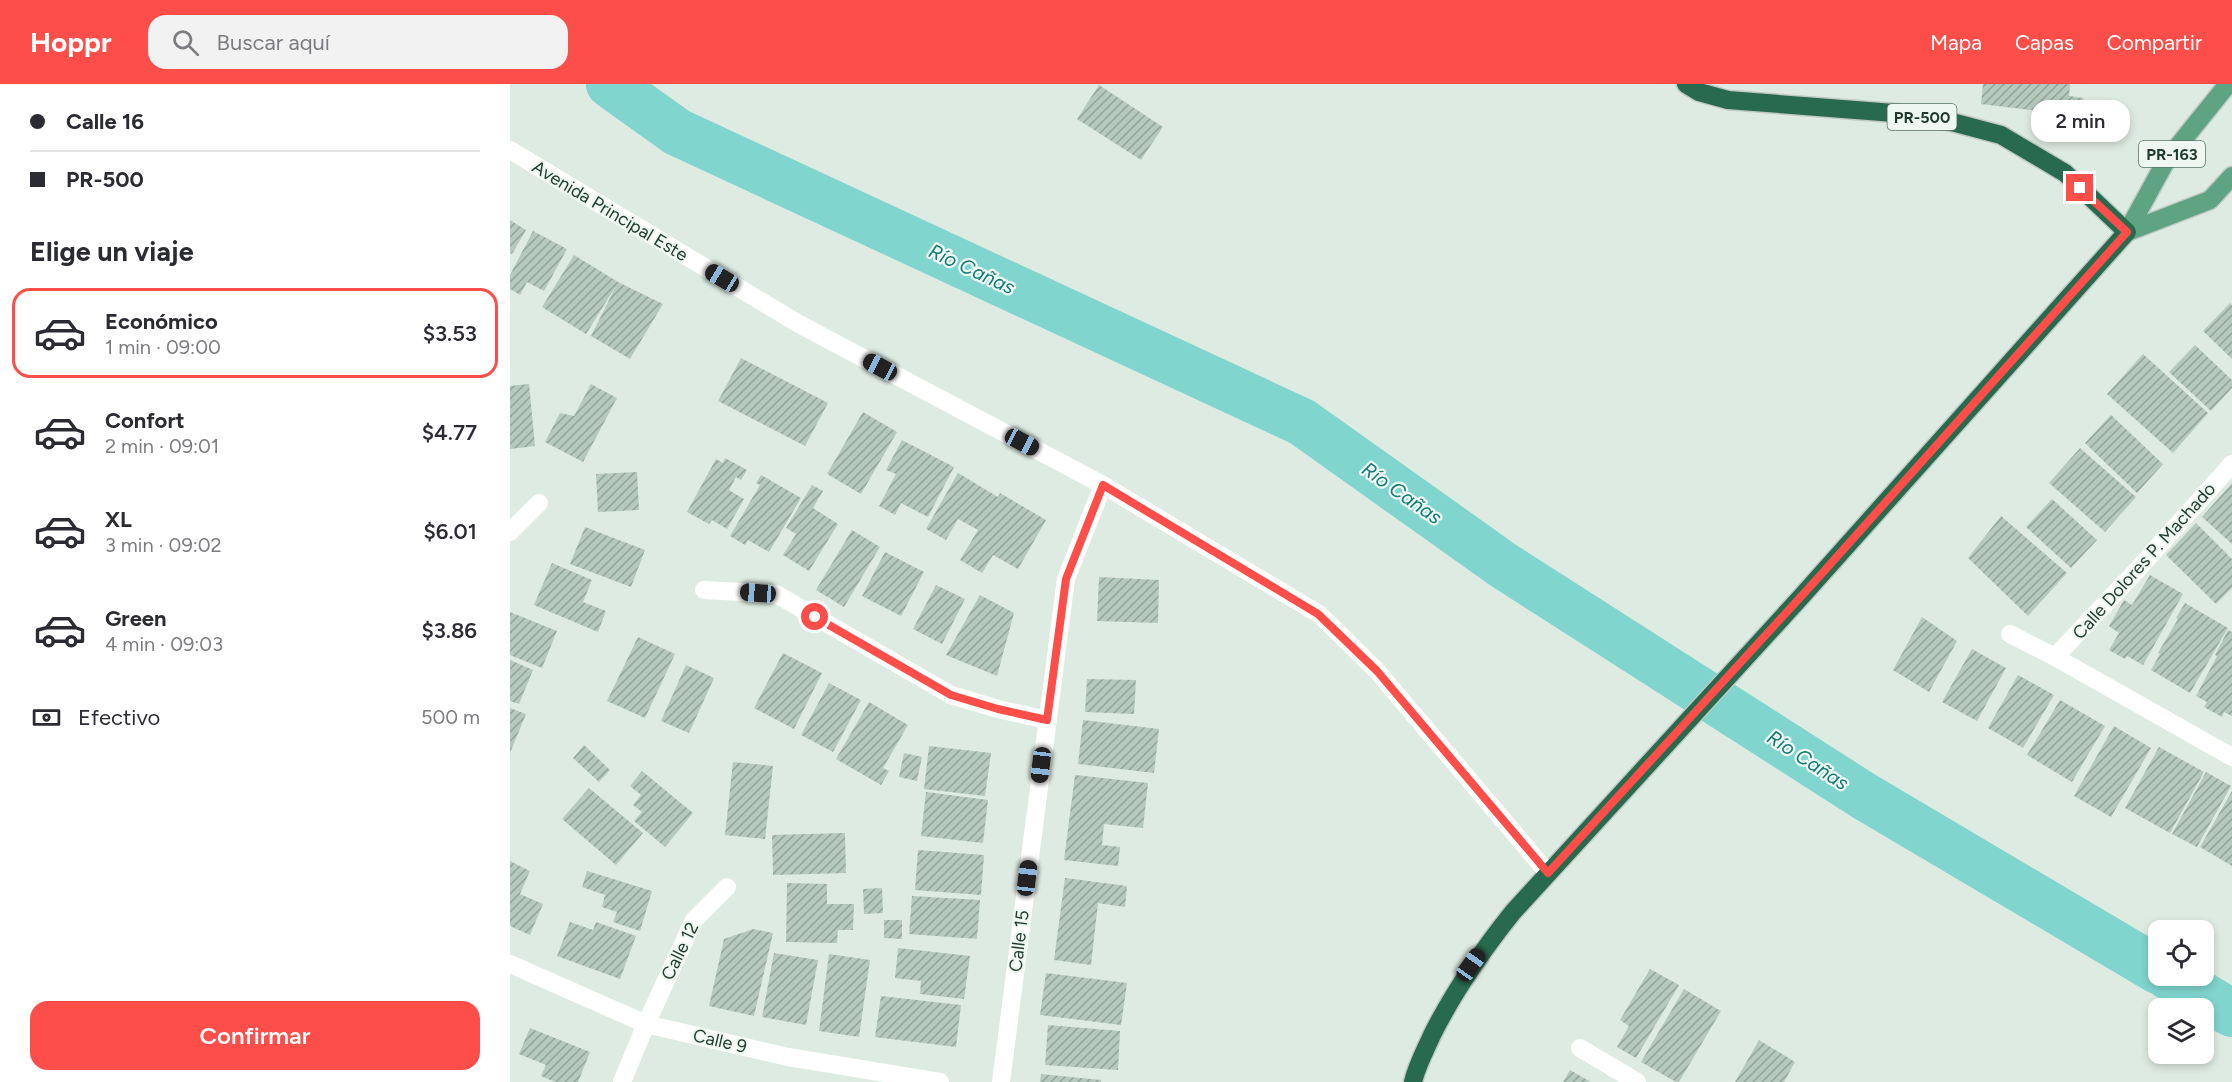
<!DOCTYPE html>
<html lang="es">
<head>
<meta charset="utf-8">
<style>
  body { margin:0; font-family:Figtree,sans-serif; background:#f2f2f3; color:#2b2b33; height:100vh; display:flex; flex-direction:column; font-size:22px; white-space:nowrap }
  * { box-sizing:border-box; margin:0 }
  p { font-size:20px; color:#7c7c81 }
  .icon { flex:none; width:33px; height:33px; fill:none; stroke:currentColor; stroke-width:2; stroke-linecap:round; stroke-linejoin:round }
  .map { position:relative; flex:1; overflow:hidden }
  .drawer { display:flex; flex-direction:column; background:#fff; width:510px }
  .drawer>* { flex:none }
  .banner { display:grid; align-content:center; height:132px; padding:0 30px; background:#fff }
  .buttons { position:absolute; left:1638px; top:836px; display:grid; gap:12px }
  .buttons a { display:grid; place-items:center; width:66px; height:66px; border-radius:12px; background:#fff; box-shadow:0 3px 9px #0003; font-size:30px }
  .end { position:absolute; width:27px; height:27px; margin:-14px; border:8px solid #fd4e4a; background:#fff; box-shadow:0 0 0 3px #fff }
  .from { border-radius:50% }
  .bubble { position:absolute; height:42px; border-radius:18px; background:#fff; box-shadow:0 3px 9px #0003; font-size:20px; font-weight:600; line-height:42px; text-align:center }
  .car { position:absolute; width:18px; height:36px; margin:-18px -9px; border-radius:8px; box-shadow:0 0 4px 2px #0007; background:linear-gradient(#222 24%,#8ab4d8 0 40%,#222 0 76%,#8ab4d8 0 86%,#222 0) }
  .banner b { display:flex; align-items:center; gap:21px; height:57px; font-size:22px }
  .banner b+b { border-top:2px solid #e1e1e2 }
  .banner i { width:15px; height:15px; background:#2b2b33 }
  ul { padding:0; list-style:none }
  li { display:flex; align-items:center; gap:18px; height:90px; margin:0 12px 9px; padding:0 18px; border:3px solid transparent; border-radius:18px }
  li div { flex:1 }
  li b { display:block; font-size:22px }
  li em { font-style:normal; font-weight:600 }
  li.selected { border-color:#fd4e4a }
  li>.icon { width:54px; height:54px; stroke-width:1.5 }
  h2 { padding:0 30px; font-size:27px; line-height:72px }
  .pay { display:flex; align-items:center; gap:15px; height:66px; padding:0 30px; font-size:22px }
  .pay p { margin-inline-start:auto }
  .cta { display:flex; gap:12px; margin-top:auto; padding:12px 30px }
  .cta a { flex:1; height:69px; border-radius:18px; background:#fd4e4a; color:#fff; font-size:24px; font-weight:600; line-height:69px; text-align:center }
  header { display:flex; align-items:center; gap:36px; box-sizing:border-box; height:84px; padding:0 30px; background:#fd4e4a; color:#fff }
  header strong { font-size:28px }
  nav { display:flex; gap:33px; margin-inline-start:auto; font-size:21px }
  .search { width:420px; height:54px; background:#f2f2f3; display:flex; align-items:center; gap:15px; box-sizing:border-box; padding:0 21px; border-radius:18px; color:#7c7c81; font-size:22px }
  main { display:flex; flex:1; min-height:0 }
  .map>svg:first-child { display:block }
</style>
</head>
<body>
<header>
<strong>Hoppr</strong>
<div class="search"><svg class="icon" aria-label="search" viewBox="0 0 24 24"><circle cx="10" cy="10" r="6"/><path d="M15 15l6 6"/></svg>Buscar aquí</div>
<nav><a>Mapa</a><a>Capas</a><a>Compartir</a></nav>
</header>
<main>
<section class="drawer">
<div class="banner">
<b><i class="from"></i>Calle 16</b>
<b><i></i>PR-500</b>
</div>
<h2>Elige un viaje</h2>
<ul>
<li class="selected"><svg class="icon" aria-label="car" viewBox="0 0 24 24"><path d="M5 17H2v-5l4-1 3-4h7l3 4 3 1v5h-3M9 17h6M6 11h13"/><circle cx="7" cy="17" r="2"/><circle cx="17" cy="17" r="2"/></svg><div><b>Económico</b><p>1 min · 09:00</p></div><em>$3.53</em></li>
<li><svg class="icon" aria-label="car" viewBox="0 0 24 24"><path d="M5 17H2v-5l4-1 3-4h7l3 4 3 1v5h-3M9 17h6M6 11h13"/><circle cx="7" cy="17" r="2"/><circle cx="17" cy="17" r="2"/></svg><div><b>Confort</b><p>2 min · 09:01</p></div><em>$4.77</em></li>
<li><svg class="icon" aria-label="car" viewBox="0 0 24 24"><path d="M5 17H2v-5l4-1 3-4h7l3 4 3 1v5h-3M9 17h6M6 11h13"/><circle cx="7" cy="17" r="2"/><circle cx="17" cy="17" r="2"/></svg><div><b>XL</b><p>3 min · 09:02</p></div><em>$6.01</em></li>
<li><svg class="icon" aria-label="car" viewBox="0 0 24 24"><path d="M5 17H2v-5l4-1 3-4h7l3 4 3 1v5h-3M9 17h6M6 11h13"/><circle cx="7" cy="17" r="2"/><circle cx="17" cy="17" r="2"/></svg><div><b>Green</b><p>4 min · 09:03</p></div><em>$3.86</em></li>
</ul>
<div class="pay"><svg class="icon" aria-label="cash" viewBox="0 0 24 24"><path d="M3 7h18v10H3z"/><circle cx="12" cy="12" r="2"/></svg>Efectivo<p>500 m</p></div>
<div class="cta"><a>Confirmar</a></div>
</section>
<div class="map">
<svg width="1722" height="998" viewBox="0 0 1722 998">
  <defs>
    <pattern id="building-hatch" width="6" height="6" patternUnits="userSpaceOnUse" patternTransform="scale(1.5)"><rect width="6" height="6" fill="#b6c9bd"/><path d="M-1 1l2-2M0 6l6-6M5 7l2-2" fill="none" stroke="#93a49a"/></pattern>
  </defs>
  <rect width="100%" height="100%" fill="#deebe2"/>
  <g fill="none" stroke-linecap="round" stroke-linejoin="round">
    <path stroke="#80d5cf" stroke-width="48" d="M100,0L167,48L792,338L993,481L1354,712L1648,886
      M1657,891L1722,929"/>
  </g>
  <path fill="url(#building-hatch)" d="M1473,0H1560L1559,12L1573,14L1569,47L1544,44L1545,34L1529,27L1471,20Z
    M589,1L653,43L631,76L567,35Z
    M0,136L16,146L2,170L0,169Z
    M23,147L57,165L34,207L17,198L10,211L0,205V191Z
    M64,171L108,198L153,220L120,275L81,252L106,202L76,250L32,223Z
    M1720,219L1722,221V275L1693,247Z
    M1685,261L1722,296V304L1701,327L1659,288Z
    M1633,270L1698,329L1663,369L1597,310Z
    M231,274L318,319L295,362L208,317Z
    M19,300L25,362L0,365V302Z
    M81,300L107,314L73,378L35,358L50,329L64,332Z
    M353,328L387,348L351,410L317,390Z
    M1601,331L1653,380L1627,409L1575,359Z
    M392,356L444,383L418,433L391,419L385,431L369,422L386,390L376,386Z
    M1570,364L1626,413L1595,448L1539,399Z
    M215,374L237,386L231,396L226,393L219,406L234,415L217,445L202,436L199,440L177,428L206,375L213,379Z
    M127,388L129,426L88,428L86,390Z
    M448,389L488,413L490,409L536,436L508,485L483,471L472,489L450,476L468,446L448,435L436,456L416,445Z
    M251,391L291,414L259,468L238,456L235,461L220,452L250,401L246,399Z
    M1722,399V460L1692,433Z
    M302,401L313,407L303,424L328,440L299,487L273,471L286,450L276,444Z
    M1542,415L1587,456L1561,484L1516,443Z
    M1491,432L1557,489L1518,532L1458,474Z
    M1686,439L1722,475V504L1706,520L1656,471Z
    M75,443L135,466L121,503L60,480Z
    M342,446L370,463L334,523L306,506Z
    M375,468L414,488L391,532L352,512Z
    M42,479L82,496L73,518L96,527L88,548L24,521Z
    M1640,491L1673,510L1633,581L1617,572L1615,575L1599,566L1609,549L1599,542L1614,516L1622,521Z
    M589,493L649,496L648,539L587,537Z
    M426,501L455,515L432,560L403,545Z
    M470,511L504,529L487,592L436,571Z
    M1675,519L1718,544L1680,609L1641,586L1650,570L1648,569L1668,535L1666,534Z
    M0,528L47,547L32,584L0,571Z
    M1412,533L1447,557L1419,608L1383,586Z
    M1718,546L1722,548V632L1714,628L1712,633L1694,623L1697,618L1686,612L1707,572L1705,571Z
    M128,553L165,570L135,634L97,617Z
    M1462,565L1496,584L1467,637L1432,618Z
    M273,569L312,589L284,645L244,624Z
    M0,576L23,586L9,620L0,617Z
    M176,581L204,594L179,649L151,637Z
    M1508,591L1544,611L1513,664L1478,644Z
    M577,595L626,596L624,630L575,628Z
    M319,599L351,616L323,668L291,651Z
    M1550,616L1595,642L1562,698L1517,671Z
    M359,618L398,641L373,684L379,687L371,701L326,675Z
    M0,624L16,630L0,669Z
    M573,636L649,645L644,689L568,680Z
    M1604,642L1641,664L1601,733L1564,712Z
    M74,661L100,686L89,698L63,674Z
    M419,662L481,669L475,712L414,705Z
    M1649,663L1694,688L1660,749L1615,724Z
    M394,669L412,673L407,697L389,693Z
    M223,678L263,682L255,755L215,751Z
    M132,687L183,729L155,763L124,737L132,728L123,721L131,711L120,702Z
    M1696,688L1721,702L1687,763L1662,750Z
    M565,691L638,699L633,744L594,740L592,761L610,763L608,782L554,776Z
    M79,704L133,749L106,781L52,735Z
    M1722,707V782L1690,763Z
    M416,708L478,716L473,759L411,752Z
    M335,749L336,789L263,791L262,751Z
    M408,766L474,771L471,811L405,806Z
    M0,777L20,787L10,810L33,820L20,851L0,842Z
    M77,787L142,807L130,847L103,838L107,828L92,823L95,811L72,803Z
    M555,794L617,802L615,823L588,819L581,881L544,876Z
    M277,799L317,800V820H344L343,846H328L327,859L276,858Z
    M372,804L373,829L354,830L353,805Z
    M402,812L470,816L467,855L399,850Z
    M374,836H392V855L374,854Z
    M60,838L83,846L86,838L126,852L110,895L47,872Z
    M243,845L263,849L244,932L199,922L214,855Z
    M388,864L460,872L454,915L410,910L411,897L385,894Z
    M264,869L308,876L296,941L252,933Z
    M319,870L360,876L349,953L309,947Z
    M1140,885L1169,901L1126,974L1107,963L1119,942L1110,936Z
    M536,889L617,899L611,941L530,931Z
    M1174,905L1211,927L1169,998H1166L1131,978Z
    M371,912L451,921L446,963L365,953Z
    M538,941L610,947L608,986L535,981Z
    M20,944L80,968L68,998H45L31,992L36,981L9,970Z
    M1249,956L1285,978L1274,998H1225Z
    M1060,986L1081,998H1053Z
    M531,990L591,996V998H530Z"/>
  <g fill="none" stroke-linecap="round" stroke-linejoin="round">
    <defs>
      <path id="major" d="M1617,148L1656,77L1718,0
        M1617,148L1700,116L1722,92"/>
      <path id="highway" d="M903,998C907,981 915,967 922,951C945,905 971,868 1003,828L1291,513L1617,148L1555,89L1491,51L1438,37L1384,29L1218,16L1189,8L1176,0"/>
    </defs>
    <use href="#major" stroke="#c0c8c4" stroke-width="21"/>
    <use href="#highway" stroke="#c0c8c4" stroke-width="21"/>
    <path stroke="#fff" stroke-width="18" d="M0,66L289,240L593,401L809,530L867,587L1038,789
      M0,448L29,419
      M194,506L266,510L441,611L488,625L537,636
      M1500,550L1545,573L1722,673
      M1545,573L1627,486L1722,380
      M0,880L136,940L278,973L430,998
      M1070,964L1127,998
      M112,998L136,940L184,836L217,803
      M491,998L556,495L593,401"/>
    <use href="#major" stroke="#5ea483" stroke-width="18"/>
    <use href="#highway" stroke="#286a4d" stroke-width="18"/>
  </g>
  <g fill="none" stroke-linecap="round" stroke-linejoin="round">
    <path stroke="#fd4e4a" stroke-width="8" d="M305,533L441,611L488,625L537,636L556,495L593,401L808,530L867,587L1038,789L1307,495L1617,148L1570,104"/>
  </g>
  <g text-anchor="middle" stroke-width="4.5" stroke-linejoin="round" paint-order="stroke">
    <g fill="#eef7f1" stroke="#5c7468" stroke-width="1.5">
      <rect x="1377.5" y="20" width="69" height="26" rx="4.5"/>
      <rect x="1629" y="57" width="66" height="26" rx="4.5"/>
    </g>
    <g font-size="16" font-weight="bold" fill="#1e3c2d">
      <text x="1412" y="39">PR-500</text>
      <text x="1662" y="76">PR-163</text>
    </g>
    <g font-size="18" fill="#1e3c2d" stroke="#eef7f1">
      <text transform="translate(100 127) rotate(31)" y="6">Avenida Principal Este</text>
      <text transform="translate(1634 477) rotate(-48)" y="6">Calle Dolores P. Machado</text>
      <text transform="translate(509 857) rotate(-83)" y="6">Calle 15</text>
      <text transform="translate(170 867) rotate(-64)" y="6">Calle 12</text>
      <text transform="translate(210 957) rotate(13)" y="6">Calle 9</text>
    </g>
    <g font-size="20" font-style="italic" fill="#147b76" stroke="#eef7f1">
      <text transform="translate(462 185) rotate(25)" y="7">Río Cañas</text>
      <text transform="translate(892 409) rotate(35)" y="7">Río Cañas</text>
      <text transform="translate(1298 676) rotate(33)" y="7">Río Cañas</text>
    </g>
  </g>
</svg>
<div class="buttons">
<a><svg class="icon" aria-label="locate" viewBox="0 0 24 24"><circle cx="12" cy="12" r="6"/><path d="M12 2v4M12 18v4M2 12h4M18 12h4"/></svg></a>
<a><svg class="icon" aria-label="layers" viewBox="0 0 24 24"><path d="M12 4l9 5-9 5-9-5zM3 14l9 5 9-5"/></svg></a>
</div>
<i class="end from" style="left:305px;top:533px"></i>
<i class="end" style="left:1570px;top:104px"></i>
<div class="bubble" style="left:1521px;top:16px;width:99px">2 min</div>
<i class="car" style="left:212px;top:194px;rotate:301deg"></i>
<i class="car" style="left:370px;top:283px;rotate:298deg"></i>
<i class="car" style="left:512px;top:358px;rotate:118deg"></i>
<i class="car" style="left:248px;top:509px;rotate:274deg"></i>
<i class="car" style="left:531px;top:681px;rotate:187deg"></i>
<i class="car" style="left:517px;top:794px;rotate:7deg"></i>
<i class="car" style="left:961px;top:881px;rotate:35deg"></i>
</div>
</main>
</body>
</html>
